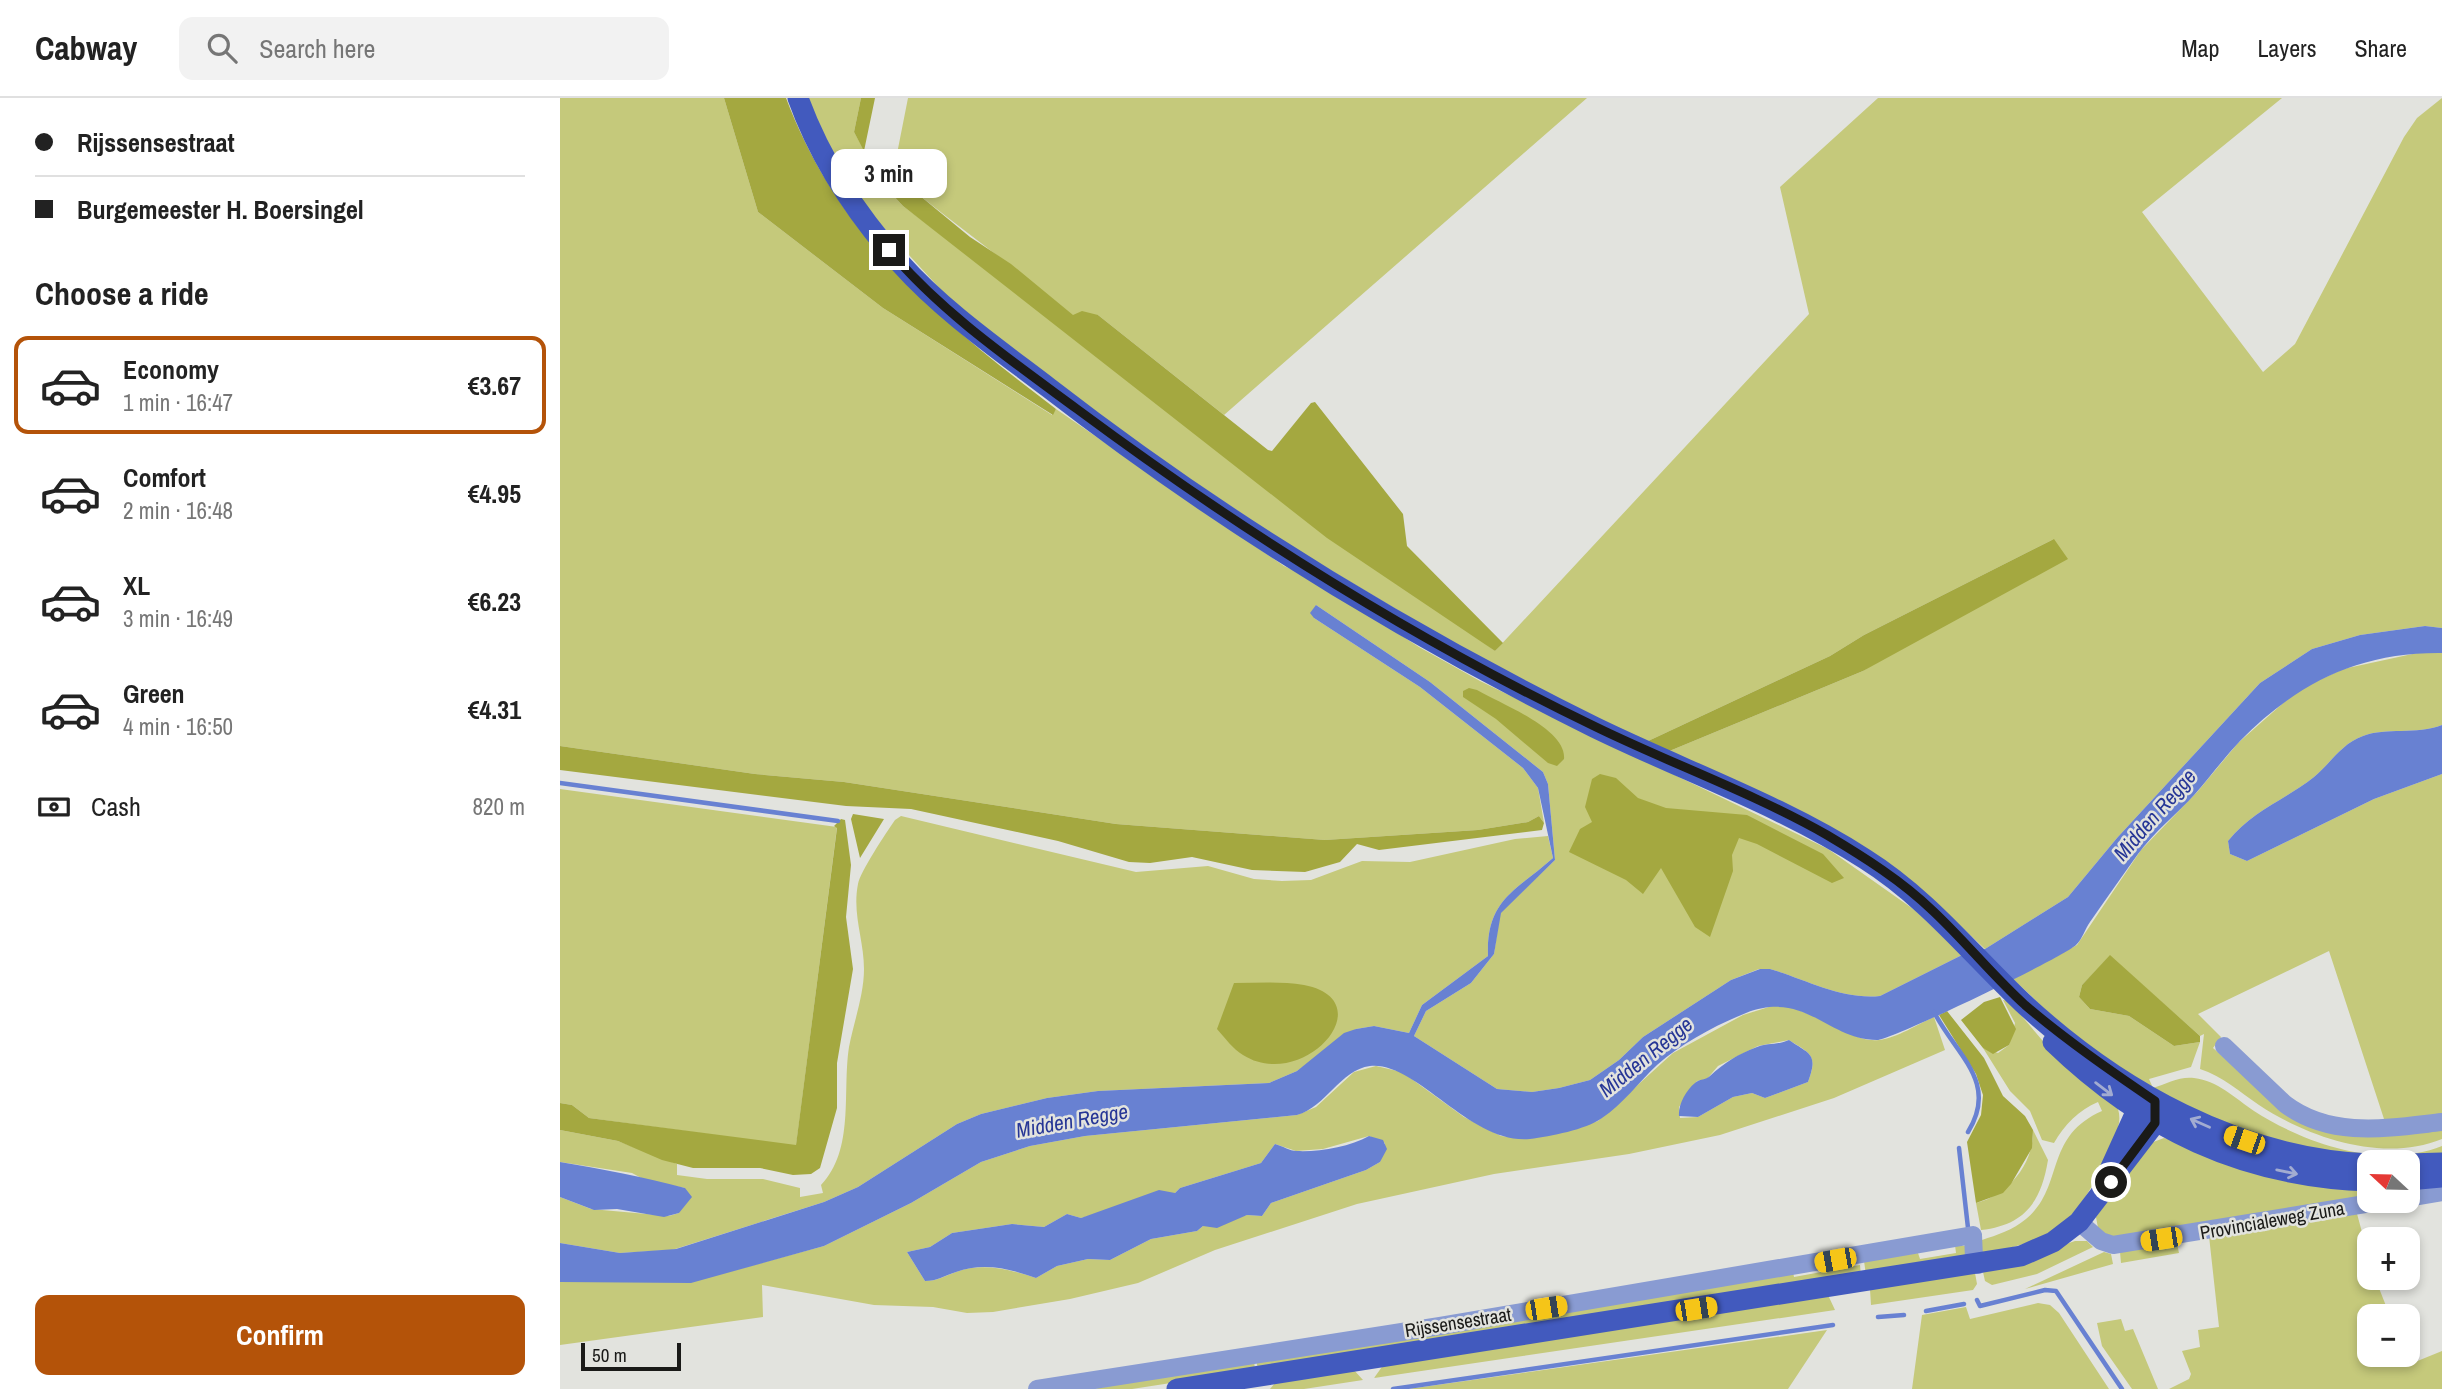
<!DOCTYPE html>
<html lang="en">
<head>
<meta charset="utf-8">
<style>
  body { margin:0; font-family:"Archivo Narrow",sans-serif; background:#f2f2f2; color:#222; height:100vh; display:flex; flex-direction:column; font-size:26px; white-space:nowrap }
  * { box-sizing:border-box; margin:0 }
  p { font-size:23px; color:#767676 }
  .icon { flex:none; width:38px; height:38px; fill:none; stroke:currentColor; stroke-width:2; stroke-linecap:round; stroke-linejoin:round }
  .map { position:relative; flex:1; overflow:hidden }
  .side { display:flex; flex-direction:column; background:#fff; width:560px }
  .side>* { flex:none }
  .guide { display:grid; align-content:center; height:154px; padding:0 35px; background:#fff }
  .needle { width:46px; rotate:292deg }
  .buttons { position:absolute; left:1797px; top:1052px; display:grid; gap:14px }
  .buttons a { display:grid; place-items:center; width:63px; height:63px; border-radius:14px; background:#fff; box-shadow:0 4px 10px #0003; font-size:35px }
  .scale { position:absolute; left:21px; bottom:18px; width:100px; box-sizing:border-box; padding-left:7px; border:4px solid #1a1a18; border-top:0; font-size:19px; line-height:24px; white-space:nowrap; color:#1a1a18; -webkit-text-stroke:5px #e2e3de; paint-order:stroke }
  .end { position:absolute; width:32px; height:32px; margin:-16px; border:9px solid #1a1a18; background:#fff; box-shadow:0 0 0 4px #fff }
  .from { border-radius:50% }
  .bubble { position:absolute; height:49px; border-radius:14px; background:#fff; box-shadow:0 4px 10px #0003; font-size:23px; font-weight:800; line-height:49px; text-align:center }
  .car { position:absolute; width:21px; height:42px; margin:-21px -10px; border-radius:9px; box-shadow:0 0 5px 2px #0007; background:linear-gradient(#f5c518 24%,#345 0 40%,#f5c518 0 76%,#345 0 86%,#f5c518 0) }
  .guide b { display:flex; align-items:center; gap:24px; height:66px; font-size:26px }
  .guide b+b { border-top:2px solid #e0e0e0 }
  .guide i { width:18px; height:18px; background:#222 }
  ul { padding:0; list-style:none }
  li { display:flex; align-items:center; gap:21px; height:98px; margin:0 14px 10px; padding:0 21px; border:4px solid transparent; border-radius:14px }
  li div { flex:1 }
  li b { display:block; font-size:26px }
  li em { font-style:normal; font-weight:800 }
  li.current { border-color:#b45309 }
  li>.icon { width:63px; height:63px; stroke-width:1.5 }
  h2 { padding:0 35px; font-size:32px; line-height:84px }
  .pay { display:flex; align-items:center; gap:18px; height:77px; padding:0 35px; font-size:26px }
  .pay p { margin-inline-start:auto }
  .button { display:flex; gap:14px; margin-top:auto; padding:14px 35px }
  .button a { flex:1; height:80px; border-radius:14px; background:#b45309; color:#fff; font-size:28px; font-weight:800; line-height:80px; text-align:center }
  header { display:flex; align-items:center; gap:42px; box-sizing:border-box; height:98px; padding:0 35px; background:#fff; border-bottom:2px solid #e0e0e0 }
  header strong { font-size:33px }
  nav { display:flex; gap:38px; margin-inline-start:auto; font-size:24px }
  .search { width:490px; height:63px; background:#f2f2f2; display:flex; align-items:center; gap:18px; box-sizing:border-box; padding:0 24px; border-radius:14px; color:#767676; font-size:26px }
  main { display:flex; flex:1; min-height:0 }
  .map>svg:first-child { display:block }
</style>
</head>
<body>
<header>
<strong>Cabway</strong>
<div class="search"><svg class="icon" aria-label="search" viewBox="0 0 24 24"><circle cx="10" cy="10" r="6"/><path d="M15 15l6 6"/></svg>Search here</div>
<nav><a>Map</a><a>Layers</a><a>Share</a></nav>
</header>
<main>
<section class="side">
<div class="guide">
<b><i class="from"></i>Rijssensestraat</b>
<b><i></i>Burgemeester H. Boersingel</b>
</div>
<h2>Choose a ride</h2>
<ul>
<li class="current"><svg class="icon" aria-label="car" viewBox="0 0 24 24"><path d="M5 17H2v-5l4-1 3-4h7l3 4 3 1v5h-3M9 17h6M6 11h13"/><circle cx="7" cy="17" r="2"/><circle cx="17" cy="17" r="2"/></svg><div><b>Economy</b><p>1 min · 16:47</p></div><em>€3.67</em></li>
<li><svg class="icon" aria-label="car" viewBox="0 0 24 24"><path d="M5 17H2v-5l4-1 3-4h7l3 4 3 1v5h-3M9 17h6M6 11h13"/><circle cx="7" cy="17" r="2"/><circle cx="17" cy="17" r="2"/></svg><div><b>Comfort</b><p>2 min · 16:48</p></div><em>€4.95</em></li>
<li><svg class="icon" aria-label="car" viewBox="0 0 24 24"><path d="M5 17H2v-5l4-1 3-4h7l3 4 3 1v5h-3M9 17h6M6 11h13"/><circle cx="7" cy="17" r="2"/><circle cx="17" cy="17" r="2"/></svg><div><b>XL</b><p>3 min · 16:49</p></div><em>€6.23</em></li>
<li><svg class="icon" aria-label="car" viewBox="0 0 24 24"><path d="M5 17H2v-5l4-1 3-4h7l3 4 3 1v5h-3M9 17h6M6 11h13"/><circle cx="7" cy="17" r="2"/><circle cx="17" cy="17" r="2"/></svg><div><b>Green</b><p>4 min · 16:50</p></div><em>€4.31</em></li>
</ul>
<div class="pay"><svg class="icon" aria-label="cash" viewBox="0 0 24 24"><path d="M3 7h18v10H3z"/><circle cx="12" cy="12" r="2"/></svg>Cash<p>820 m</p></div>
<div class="button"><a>Confirm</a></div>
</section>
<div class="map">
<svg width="1882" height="1291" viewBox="0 0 1882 1291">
  <rect width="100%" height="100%" fill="#e2e3de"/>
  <path fill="#c5c97b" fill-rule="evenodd" d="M0,0H164L198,114L323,210L492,317L496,311L724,468L757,483L859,549L920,583L1268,751L1356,813L1402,857L1320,898C1282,902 1245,881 1210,871H1199L1171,882L1083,939L1059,962L1030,982L999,990L972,994L937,991L854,938L866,913L911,885L934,856L940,815L995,762L988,686L983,674L870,584L756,507L754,520L860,589L963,670L978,690L984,725L979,718L968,724L918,732L765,742L556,726L284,684L195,676L0,648Z
    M247,0H301L294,34L308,59L325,69L331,95L343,108L935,553L1249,216L1220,89L1318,0H1722L1582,114L1703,274L1735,246L1844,39L1857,20L1882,0V530L1865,528L1800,537L1752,551L1700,585L1557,740L1508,799L1425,851L1369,798L1107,654L1303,573L1494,441L1304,537L1270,558L1086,644L925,564L735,451L585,351L395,207L312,117L277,65Z
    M348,0H1027L664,317L538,217L513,218C454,168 392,125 333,76Z
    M1857,555H1882V627C1856,637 1826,629 1803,638C1782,645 1770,666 1754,679C1725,702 1692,713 1668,743L1670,756L1687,763L1814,701L1882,676V1020L1825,1024L1769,853L1638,916L1661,939L1653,950C1697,988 1738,1033 1800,1036C1828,1037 1855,1028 1882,1029V1041C1823,1065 1749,1040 1699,1007C1680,994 1662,978 1640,971L1644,936L1640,938L1550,858L1522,887L1519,899L1530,911L1569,918L1614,948L1640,944L1631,969L1589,981L1593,990C1606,986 1620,978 1634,980C1658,983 1675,1000 1694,1013C1745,1046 1823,1072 1882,1048V1060C1768,1074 1646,1036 1553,970C1517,944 1486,911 1453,881L1517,847L1581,752L1638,693L1678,645L1738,592L1783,571Z
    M0,691L277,729L236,1048L29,1020L12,1007L0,1005Z
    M341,718L576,774L648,768L694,781L722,783L751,782L802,763L850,764L955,741L988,738L993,760C956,793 926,801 928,858L862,907L849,935L814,928L796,931L737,973L709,985L538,993L487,1000L421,1016L397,1026L298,1089L264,1104L112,1152L60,1155L0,1145V1099L31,1111L109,1118L119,1115L125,1090L85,1082L72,1075L0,1064V1032L58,1043L117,1066V1077L147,1081H203L240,1090V1099L263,1095L261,1087C295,1052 282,994 289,949C294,923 304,897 304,871C304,842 292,816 298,786C300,774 326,735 335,722Z
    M1443,902L1449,903L1482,942L1558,1011C1563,1027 1553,1043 1547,1057C1518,1124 1493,1145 1421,1155L1422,1142C1437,1137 1453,1132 1466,1121C1505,1089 1483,1039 1542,1013L1538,1004C1519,1012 1504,1027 1494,1045L1482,1042L1470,1013L1450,993L1423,950L1438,955L1449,947L1455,925Z
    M1212,908C1246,904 1290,946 1319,942C1337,940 1358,926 1374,919L1385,952L1274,1000L1160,1037L1069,1056L934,1076L797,1106L655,1152L578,1185L510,1201L433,1214L407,1215L373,1209L314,1207L202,1187L203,1219L0,1247V1184H131L264,1148L351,1105L421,1064L470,1048L525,1038L737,1017L756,1009L794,974L816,968L842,974L904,1019L941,1038L967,1041L994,1036L1038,1023L1113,955L1183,917ZM1229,942C1249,955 1259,956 1248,984L1205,1000L1192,995L1173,999L1138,1019L1120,1020L1119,1009L1137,983L1147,981L1158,968L1198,948ZM809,1038L825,1045L820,1064L806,1072L711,1105L702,1118L687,1117L643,1128L637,1133L591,1141L550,1162L528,1161L497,1168L476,1180C451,1172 423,1164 396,1174C385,1178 377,1183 365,1183L347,1154L370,1149L392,1135L452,1126L484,1129L507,1116L521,1120L615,1095L620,1090L701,1065L715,1046L736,1053L763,1051Z
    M1473,1032L1488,1062C1481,1104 1465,1127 1421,1132L1416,1105C1448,1097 1474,1066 1473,1032Z
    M1604,1040L1809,1087V1100L1570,1140L1546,1138L1538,1130L1536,1119L1588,1046Z
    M1796,1112L1809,1160L1810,1180H1815L1830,1218H1810V1256H1848V1245L1855,1264L1882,1253V1291H1609L1629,1281L1631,1276L1622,1253L1640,1249L1638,1232L1659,1229L1649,1138Z
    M1515,1143H1527L1533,1149L1477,1176L1432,1187L1425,1183L1423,1174Z
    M1614,1144L1617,1146L1619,1155L1561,1165L1560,1154Z
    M1395,1147L1405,1148L1406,1158L1306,1177L1304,1163L1358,1155L1360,1161L1396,1155Z
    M1544,1154L1551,1156L1553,1166L1465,1191Z
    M1300,1167L1301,1178L698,1271L696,1262L1233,1174L1234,1179Z
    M1415,1175L1417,1186L1413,1192L1311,1207L1310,1191Z
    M1268,1197L1275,1212L814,1280L824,1266Z
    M1478,1205L1490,1207L1499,1215L1549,1291H1352L1362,1217L1406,1209L1410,1221Z
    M1561,1221L1565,1233L1573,1231L1598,1291H1572L1542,1248L1537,1225Z
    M1267,1232L1228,1291H848Z
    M694,1262L695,1272L572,1291H533Z
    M793,1271L803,1282L744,1291H710L715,1285Z"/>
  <path fill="#a4a840" d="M164,0H226C279,140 380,223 496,311L493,317L323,210L198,114Z
    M301,0H315L304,53L294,34Z
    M325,69L410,139L451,166L513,217L522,213L538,217L708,352L712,353L751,305L755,304L843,416L847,448L943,545L935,553L767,440L343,108L331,95Z
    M1494,441L1508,461L1303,573L1107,654L1086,644L1270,558L1304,537Z
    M909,590L917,592C941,606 1007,631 1004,661L997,668L988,665L936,621L903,599V593Z
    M0,648L195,676L284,684L556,726L765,742L918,732L968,724L979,718L984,725L982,732L819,752L797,746L780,764L745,774L692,772L632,759L590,765L569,764L498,743L351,711L286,708L0,672Z
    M1040,676L1056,680L1078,700L1106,710L1187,717L1263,756L1284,780L1272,785L1197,746L1179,740L1172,757L1173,773L1150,839L1135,829L1101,770L1083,796L1066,782L1009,754L1020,731L1032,724L1025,709L1032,681Z
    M293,716L324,721L300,760L291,721Z
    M281,721L285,722L291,767L286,819L293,871L277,965V1010L260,1070L251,1076L233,1077L200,1070H133L102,1062L58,1043L0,1032V1005L12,1007L29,1020L236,1047L277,730L274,728Z
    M1550,857L1640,938V944L1614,948L1569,918L1530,911L1519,899L1522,887Z
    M674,885C697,885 721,883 744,887C825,903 743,995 683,957C673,951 665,940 657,931Z
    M1440,899L1456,931L1449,947L1433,956L1423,950L1401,922L1424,904Z
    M1387,913L1424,960L1443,998L1465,1018L1473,1032L1472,1050L1451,1086L1443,1095L1416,1105L1407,1044L1421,1017L1423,997L1416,976L1379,917Z"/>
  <path fill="#6881d2" d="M756,507L870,584L983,674L988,686L995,762L941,815L934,856L911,885L866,913L854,938L937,991L972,994L999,990L1030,982L1059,962L1083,939L1171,882L1200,871H1210C1245,881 1282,902 1320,898L1402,857L1425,851L1508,799L1557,740L1700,585L1752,551L1800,537L1865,528L1882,530V555C1799,554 1737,585 1680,643C1664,660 1650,679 1635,696C1617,716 1594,734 1578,756C1562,778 1546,801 1530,824C1525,831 1522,842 1516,847C1504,859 1329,943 1317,942C1266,941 1246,892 1186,915C1156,927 1122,945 1097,967C1079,984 1063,1006 1042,1020C1025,1032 991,1038 970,1041C910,1047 857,963 810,968C780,972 766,1009 737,1017L525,1038L470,1048L421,1064L351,1105L264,1148L131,1185L0,1184V1145L60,1155L116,1151L264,1104L298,1089L397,1026L421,1016L487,1000L538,993L709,985L737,973L784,935L796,931L814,928L849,935L862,907L928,858C926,801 956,793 993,760L978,690L963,670L860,589L754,520L750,515Z
    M1882,627V676L1814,701L1687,763L1670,756L1668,743C1692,713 1725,702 1754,679C1770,666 1782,645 1803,638C1826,629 1856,637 1882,627Z
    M1229,942C1249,956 1259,955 1248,984L1205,1000L1192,995L1173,999L1138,1019L1119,1018C1118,1007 1126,992 1135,985C1139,981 1146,982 1150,978C1164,965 1178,956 1197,949C1207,945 1218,947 1229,942Z
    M809,1038L823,1042L827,1051L820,1064L806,1072L711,1105L702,1118L687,1117L657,1130L643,1128L637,1133L591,1141L550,1162L528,1161L497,1168L476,1180C451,1171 423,1164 396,1174C384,1178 377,1183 365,1183L347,1154L370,1149L392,1135L452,1126L484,1129L507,1116L521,1120L599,1092L615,1095L620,1090L701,1065L715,1046C723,1048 729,1053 737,1053C759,1054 790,1049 809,1038Z
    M0,1064C43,1071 83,1079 125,1090L132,1099L119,1115L104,1119L57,1111L34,1112L0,1099Z"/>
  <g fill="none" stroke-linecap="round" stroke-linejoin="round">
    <path stroke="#6881d2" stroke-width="4.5" d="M0,685L278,723
      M1374,914C1396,957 1439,984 1408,1034
      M1399,1050L1408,1130
      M1417,1202L1420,1208L1485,1192L1496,1193L1562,1291
      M1366,1213L1404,1206
      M1318,1219L1344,1217
      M833,1291L1273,1227"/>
    <path stroke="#899bd2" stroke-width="18" d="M1664,948L1725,1006C1771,1041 1829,1030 1882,1024
      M1848,1100L1882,1094
      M1519,1124L1541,1143L1553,1147L1830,1102
      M477,1291L880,1228L1413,1137L1414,1160L1418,1167"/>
    <path stroke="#425abe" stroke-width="21" d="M238,0C260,61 297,117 340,165C383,213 438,251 489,290C658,421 842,534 1034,629C1124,673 1221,707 1305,761C1367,800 1411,856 1463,905C1558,993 1678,1060 1810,1066
      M1493,944C1583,1031 1683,1079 1810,1083
      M1848,1066L1882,1065
      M1547,1078L1576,1014L1587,1007
      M1848,1082L1882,1079
      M617,1291L1461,1158L1493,1144L1519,1124L1595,1025V1003"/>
  </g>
  <defs><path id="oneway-shaft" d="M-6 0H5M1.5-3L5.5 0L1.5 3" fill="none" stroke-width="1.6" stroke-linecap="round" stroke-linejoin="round" transform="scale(1.75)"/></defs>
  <g stroke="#a2acd1">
    <use href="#oneway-shaft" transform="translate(1544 991) rotate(37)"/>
    <use href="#oneway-shaft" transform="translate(1640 1025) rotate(-156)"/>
    <use href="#oneway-shaft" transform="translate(1727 1074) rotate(12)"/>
  </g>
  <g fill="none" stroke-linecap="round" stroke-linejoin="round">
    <path stroke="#1a1a18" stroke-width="9" d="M329,152C381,214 452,263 517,311C680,432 853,541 1036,629C1112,666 1193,695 1267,737C1304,759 1342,783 1373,813C1405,843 1433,878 1465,907C1506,942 1551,973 1595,1003V1025L1551,1084"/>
  </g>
  <g text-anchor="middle" stroke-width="5" stroke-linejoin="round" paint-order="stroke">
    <g font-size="19" fill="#1a1a18" stroke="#e2e3de">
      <text transform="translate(1712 1122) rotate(-10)" y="7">Provincialeweg Zuna</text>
      <text transform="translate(898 1224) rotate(-9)" y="7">Rijssensestraat</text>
    </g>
    <g font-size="21" font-style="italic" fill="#263696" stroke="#e2e3de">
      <text transform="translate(1595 717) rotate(-49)" y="7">Midden Regge</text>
      <text transform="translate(1086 959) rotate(-39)" y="7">Midden Regge</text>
      <text transform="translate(512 1023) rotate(-10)" y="7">Midden Regge</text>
    </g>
  </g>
</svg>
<div class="buttons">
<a><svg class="needle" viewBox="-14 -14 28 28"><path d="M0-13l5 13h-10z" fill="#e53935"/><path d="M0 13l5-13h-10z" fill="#767676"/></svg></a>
<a>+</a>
<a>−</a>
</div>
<div class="scale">50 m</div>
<i class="end from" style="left:1551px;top:1084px"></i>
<i class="end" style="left:329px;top:152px"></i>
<div class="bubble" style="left:271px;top:51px;width:116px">3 min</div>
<i class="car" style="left:1684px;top:1042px;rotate:289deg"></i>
<i class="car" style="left:1601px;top:1141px;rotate:261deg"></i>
<i class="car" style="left:1275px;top:1162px;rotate:260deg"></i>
<i class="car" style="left:986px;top:1210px;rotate:81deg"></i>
<i class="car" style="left:1136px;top:1211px;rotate:81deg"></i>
</div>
</main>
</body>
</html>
